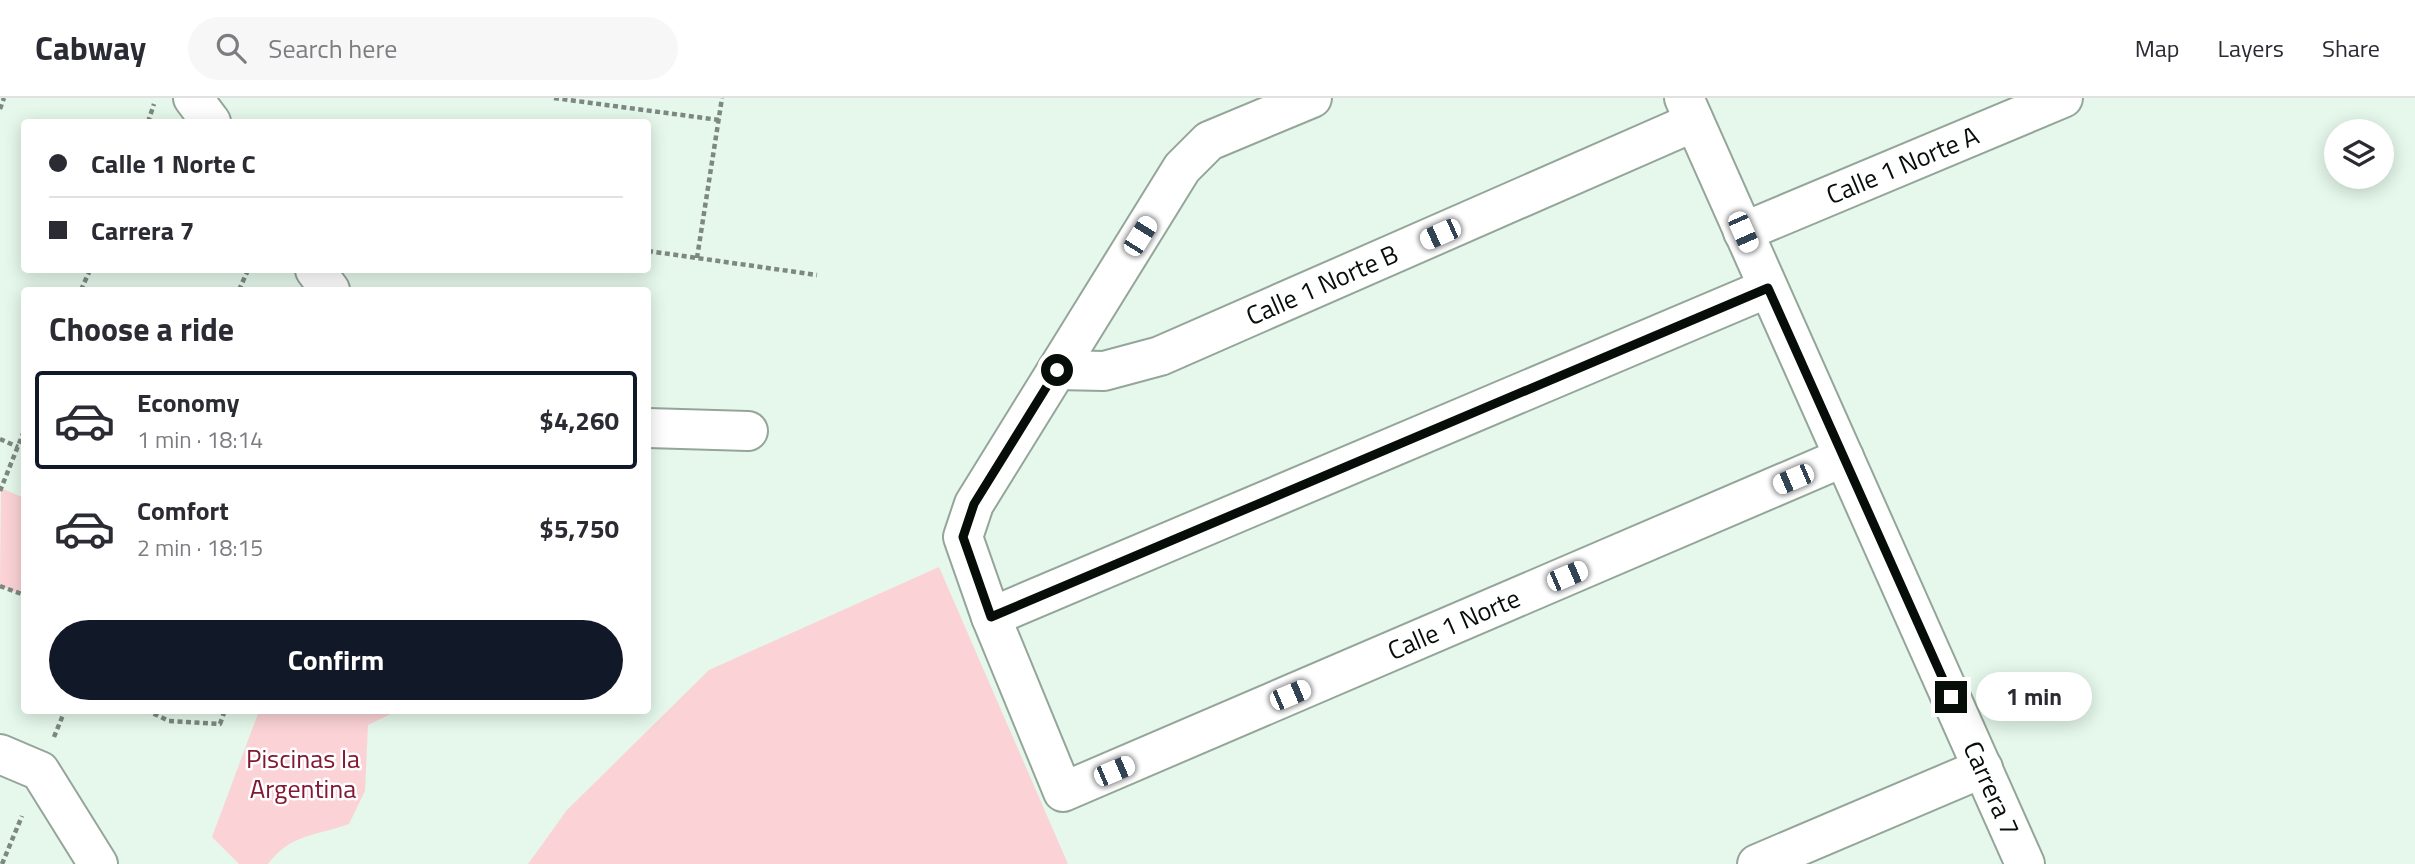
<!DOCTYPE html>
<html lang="en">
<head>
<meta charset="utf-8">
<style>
  body { margin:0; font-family:"Titillium Web",sans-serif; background:#f7f7f7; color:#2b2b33; height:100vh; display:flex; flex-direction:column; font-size:26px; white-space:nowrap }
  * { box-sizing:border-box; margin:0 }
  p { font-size:23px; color:#7c7c81 }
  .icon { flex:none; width:38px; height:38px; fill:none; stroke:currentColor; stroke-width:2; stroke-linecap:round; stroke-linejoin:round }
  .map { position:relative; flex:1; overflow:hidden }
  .panel { position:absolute; left:21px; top:189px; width:630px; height:427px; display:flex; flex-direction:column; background:#fff; border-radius:7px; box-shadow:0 4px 18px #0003 }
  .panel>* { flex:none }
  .banner { position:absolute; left:21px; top:21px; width:630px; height:154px; border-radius:7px; box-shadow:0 4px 18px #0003; display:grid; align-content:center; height:154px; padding:0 28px; background:#fff }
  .fabs { position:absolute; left:2324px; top:21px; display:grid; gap:14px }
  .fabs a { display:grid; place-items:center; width:70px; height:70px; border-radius:50%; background:#fff; box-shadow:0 4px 18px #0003; font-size:35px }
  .end { position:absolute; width:32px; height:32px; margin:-16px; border:9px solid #070d09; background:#fff; box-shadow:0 0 0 4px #fff }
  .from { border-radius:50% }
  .bubble { position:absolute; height:49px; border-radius:24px; background:#fff; box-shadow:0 4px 18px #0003; font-size:23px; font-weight:700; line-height:49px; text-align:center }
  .car { position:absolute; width:21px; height:42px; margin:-21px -10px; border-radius:9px; box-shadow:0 0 5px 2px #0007; background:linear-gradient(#fff 24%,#345 0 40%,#fff 0 76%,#345 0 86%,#fff 0) }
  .banner b { display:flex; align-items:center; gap:24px; height:66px; font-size:26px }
  .banner b+b { border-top:2px solid #e1e1e2 }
  .banner i { width:18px; height:18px; background:#2b2b33 }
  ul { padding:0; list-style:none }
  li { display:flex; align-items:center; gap:21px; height:98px; margin:0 14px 10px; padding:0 14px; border:4px solid transparent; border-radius:7px }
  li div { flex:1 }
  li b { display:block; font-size:26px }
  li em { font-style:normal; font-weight:700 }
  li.current { border-color:#111827 }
  li>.icon { width:63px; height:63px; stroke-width:1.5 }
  h2 { padding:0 28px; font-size:32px; line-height:84px }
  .button { display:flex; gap:14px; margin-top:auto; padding:14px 28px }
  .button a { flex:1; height:80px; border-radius:42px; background:#111827; color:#fff; font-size:28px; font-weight:700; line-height:80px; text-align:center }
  header { display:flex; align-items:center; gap:42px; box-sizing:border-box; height:98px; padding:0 35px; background:#fff; border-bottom:2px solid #e1e1e2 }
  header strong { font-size:33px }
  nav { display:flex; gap:38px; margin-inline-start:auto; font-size:24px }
  .search { width:490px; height:63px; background:#f7f7f7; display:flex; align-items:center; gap:18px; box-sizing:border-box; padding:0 24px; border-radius:38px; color:#7c7c81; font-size:26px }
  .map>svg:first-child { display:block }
</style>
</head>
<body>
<header>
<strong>Cabway</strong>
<div class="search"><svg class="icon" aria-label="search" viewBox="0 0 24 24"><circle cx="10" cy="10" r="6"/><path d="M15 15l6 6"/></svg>Search here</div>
<nav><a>Map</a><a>Layers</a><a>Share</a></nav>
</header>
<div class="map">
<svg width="2415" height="766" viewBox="0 0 2415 766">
  <rect width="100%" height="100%" fill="#e5f8eb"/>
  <path fill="#fbd3d6" d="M1,390L24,400V497L0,488Z
    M939,469L1068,766H528L567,712L709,572Z
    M259,613H397L368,627L365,693L349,726C316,738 290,736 268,766H239L212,739Z"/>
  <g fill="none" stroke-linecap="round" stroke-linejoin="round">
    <defs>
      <g id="street">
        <path d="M193,0L211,24"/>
        <path id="s1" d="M1312,0L1209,43L1182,70L974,406L963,439L991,519L1063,694L1844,359"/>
        <path id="s2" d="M1684,0L2025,766"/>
        <path id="s3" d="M1743,134L2063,0"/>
        <path d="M315,172L330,192"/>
        <path id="s4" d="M1057,272L1104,273L1160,258L1694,24"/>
        <path d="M648,330L748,333"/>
        <path d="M991,519L1768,190"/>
        <path d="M0,656L40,673L98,766"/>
        <path d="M1757,766L1983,670"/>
      </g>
    </defs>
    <use href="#street" stroke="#94a599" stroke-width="42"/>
    <path stroke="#7c8880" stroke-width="4.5" stroke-dasharray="5 3.5" stroke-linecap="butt" d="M554,0L719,22
      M0,11L4,0
      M148,24L154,6
      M648,153L817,177
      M697,160L722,0
      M81,192L90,172
      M239,192L248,172
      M0,341L18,349
      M0,393L24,333
      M0,488L24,497
      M146,612L169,623L220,626L225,612
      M54,639L65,612
      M2,766L22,718"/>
    <use href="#street" stroke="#fff" stroke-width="38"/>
  </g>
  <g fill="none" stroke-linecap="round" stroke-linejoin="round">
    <path stroke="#070d09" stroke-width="9" d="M1057,272L974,406L963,439L991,519L1768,190L1951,599"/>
  </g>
  <g text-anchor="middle" stroke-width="5" stroke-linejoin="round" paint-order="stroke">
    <g font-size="26" fill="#070d09" stroke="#fff">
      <text dy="9" stroke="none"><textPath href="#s3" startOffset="173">Calle 1 Norte A</textPath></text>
      <text dy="9" stroke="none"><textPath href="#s4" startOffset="282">Calle 1 Norte B</textPath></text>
      <text dy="9" stroke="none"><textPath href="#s1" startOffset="1279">Calle 1 Norte</textPath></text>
      <text dy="9" stroke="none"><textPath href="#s2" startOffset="756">Carrera 7</textPath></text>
    </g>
    <g font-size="26" fill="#821832" stroke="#fff">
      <text x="303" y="670">Piscinas la<tspan x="303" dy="30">Argentina</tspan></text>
    </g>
  </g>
</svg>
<div class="fabs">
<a><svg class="icon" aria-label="layers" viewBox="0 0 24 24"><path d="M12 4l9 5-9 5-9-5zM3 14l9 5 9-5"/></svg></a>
</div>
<i class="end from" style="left:1057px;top:272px"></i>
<i class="end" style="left:1951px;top:599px"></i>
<div class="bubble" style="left:1976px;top:574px;width:116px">1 min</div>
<i class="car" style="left:1743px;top:134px;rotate:156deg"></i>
<i class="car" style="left:1440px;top:136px;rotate:246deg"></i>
<i class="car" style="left:1140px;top:138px;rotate:32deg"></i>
<i class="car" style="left:1793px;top:381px;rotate:247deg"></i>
<i class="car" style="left:1567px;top:478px;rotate:67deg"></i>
<i class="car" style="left:1290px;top:597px;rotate:67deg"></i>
<i class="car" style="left:1114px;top:673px;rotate:67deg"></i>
<div class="banner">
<b><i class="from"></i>Calle 1 Norte C</b>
<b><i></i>Carrera 7</b>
</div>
<section class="panel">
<h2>Choose a ride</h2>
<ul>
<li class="current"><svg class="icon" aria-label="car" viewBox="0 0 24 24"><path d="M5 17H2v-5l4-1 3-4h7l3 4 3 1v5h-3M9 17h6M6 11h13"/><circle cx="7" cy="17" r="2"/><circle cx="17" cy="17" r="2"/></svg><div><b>Economy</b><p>1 min · 18:14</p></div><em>$4,260</em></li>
<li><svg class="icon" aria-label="car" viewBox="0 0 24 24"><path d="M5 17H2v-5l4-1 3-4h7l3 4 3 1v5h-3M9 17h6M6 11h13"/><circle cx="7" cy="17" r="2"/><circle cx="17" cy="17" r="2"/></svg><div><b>Comfort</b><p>2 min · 18:15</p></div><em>$5,750</em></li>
</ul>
<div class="button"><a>Confirm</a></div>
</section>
</div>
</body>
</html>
